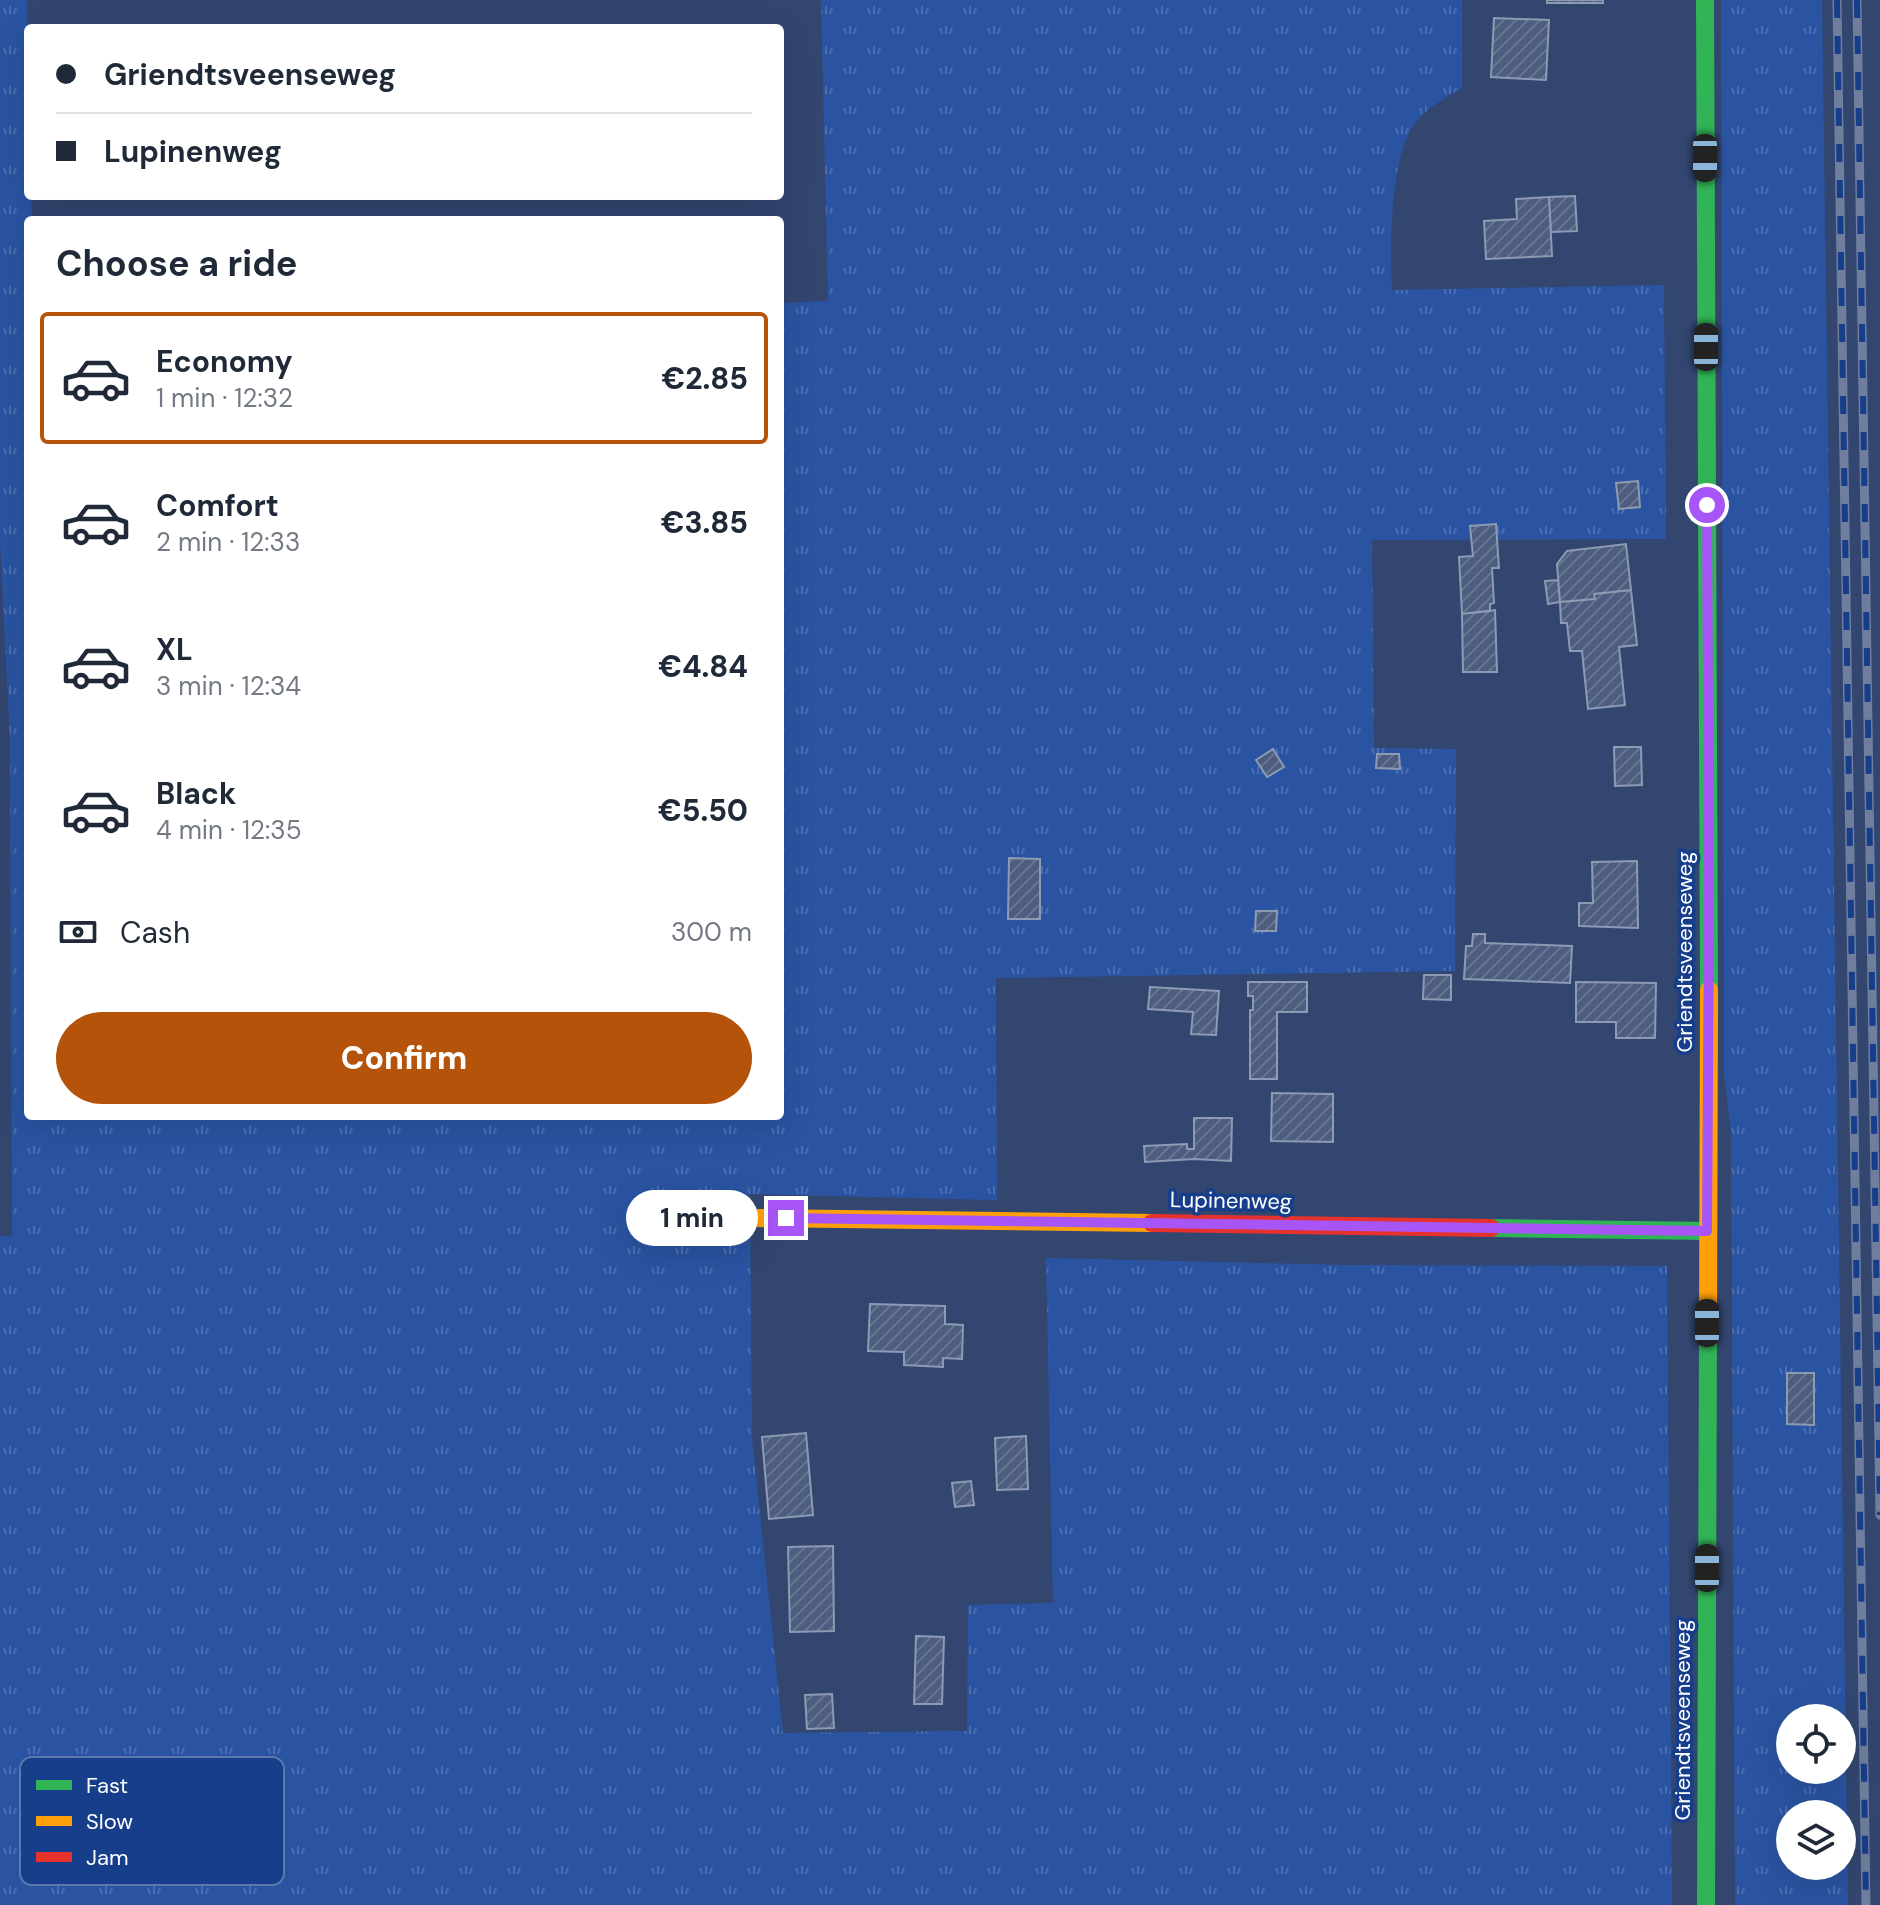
<!DOCTYPE html>
<html lang="en">
<head>
<meta charset="utf-8">
<style>
  body { margin:0; font-family:"DM Sans",sans-serif; background:#f6f6f7; color:#1f2937; height:100vh; display:flex; flex-direction:column; font-size:30px; white-space:nowrap }
  * { box-sizing:border-box; margin:0 }
  p { font-size:26px; color:#747a83 }
  .icon { flex:none; width:44px; height:44px; fill:none; stroke:currentColor; stroke-width:2; stroke-linecap:round; stroke-linejoin:round }
  .map { position:relative; flex:1; overflow:hidden }
  .details { position:absolute; left:24px; top:216px; width:760px; height:904px; display:flex; flex-direction:column; background:#fff; border-radius:8px; box-shadow:0 8px 32px #0002 }
  .details>* { flex:none }
  .top-card { position:absolute; left:24px; top:24px; width:760px; height:176px; border-radius:8px; box-shadow:0 8px 32px #0002; display:grid; align-content:center; height:176px; padding:0 32px; background:#fff }
  .controls { position:absolute; left:1776px; top:1704px; display:grid; gap:16px }
  .controls a { display:grid; place-items:center; width:80px; height:80px; border-radius:50%; background:#fff; box-shadow:0 8px 32px #0002; font-size:40px }
  .end { position:absolute; width:36px; height:36px; margin:-18px; border:10px solid #a855f7; background:#fff; box-shadow:0 0 0 4px #fff }
  .from { border-radius:50% }
  .bubble { position:absolute; height:56px; border-radius:28px; background:#fff; box-shadow:0 8px 32px #0002; font-size:26px; font-weight:800; line-height:56px; text-align:center }
  .car { position:absolute; width:24px; height:48px; margin:-24px -12px; border-radius:10px; box-shadow:0 0 6px 2px #0007; background:linear-gradient(#222 24%,#8ab4d8 0 40%,#222 0 76%,#8ab4d8 0 86%,#222 0) }
  .top-card b { display:flex; align-items:center; gap:28px; height:76px; font-size:30px }
  .top-card b+b { border-top:2px solid #e0e1e3 }
  .top-card i { width:20px; height:20px; background:#1f2937 }
  ul { padding:0; list-style:none }
  li { display:flex; align-items:center; gap:24px; height:132px; margin:0 16px 12px; padding:0 16px; border:4px solid transparent; border-radius:8px }
  li div { flex:1 }
  li b { display:block; font-size:30px }
  li em { font-style:normal; font-weight:800 }
  li.on { border-color:#b45309 }
  li>.icon { width:72px; height:72px; stroke-width:1.5 }
  h2 { padding:0 32px; font-size:36px; line-height:96px }
  .pay { display:flex; align-items:center; gap:20px; height:88px; padding:0 32px; font-size:30px }
  .pay p { margin-inline-start:auto }
  .action { display:flex; gap:16px; margin-top:auto; padding:16px 32px }
  .action a { flex:1; height:92px; border-radius:48px; background:#b45309; color:#fff; font-size:32px; font-weight:800; line-height:92px; text-align:center }
  .map>svg:first-child { display:block }
</style>
</head>
<body>
<div class="map">
<svg width="1880" height="1905" viewBox="0 0 1880 1905">
  <defs>
    <pattern id="grass-tufts" width="24" height="20" patternUnits="userSpaceOnUse" patternTransform="scale(2)"><rect width="24" height="20" fill="#2a54a2"/><path d="M3 7l-1-3M5 7V3M7 7l1-3M15 17l-1-3M17 17v-4M19 17l1-3" fill="none" stroke="#4a6eb0"/></pattern>
    <pattern id="building-hatch" width="6" height="6" patternUnits="userSpaceOnUse" patternTransform="scale(2)"><rect width="6" height="6" fill="#4c5d7f"/><path d="M-1 1l2-2M0 6l6-6M5 7l2-2" fill="none" stroke="#677592"/></pattern>
  </defs>
  <rect width="100%" height="100%" fill="#324670"/>
  <path fill="url(#grass-tufts)" fill-rule="evenodd" d="M0,0H27L28,196H31L32,220H28V1116H780V303L828,301L821,0H1462V88C1443,99 1421,111 1410,131C1390,168 1390,248 1392,290L1664,285L1666,539L1372,540L1374,748L1456,749L1455,971L996,978L997,1200L750,1194L752,1438L783,1733L967,1731L968,1605L1053,1603L1046,1258L1343,1265L1667,1266L1672,1905H0V1236H12L10,741L0,540Z
    M1721,0H1822L1848,1905H1735L1731,1133L1724,1073ZM1790,1718H1842V1770H1790ZM1790,1814H1842V1866H1790Z"/>
  <path fill="url(#building-hatch)" stroke="#8d9ab3" stroke-width="2" d="M1547,0H1603V3H1547Z
    M1494,18L1549,20L1546,80L1491,77Z
    M1575,196L1577,231L1551,232L1549,197Z
    M1549,197L1552,256L1486,259L1484,221L1517,219L1516,199Z
    M1638,481L1640,507L1619,509L1616,483Z
    M1496,524L1499,568H1492L1494,603L1490,604V611L1462,614L1459,557L1473,556L1470,526Z
    M1626,544L1631,590L1594,594L1595,599L1560,602L1557,564L1567,551Z
    M1558,580L1560,602L1548,604L1545,581Z
    M1631,590L1637,645L1619,647L1625,705L1588,709L1582,651H1570L1567,623H1561L1560,602L1595,599L1594,594Z
    M1495,610L1497,672H1463L1462,614Z
    M1614,747H1641L1642,785L1615,786Z
    M1273,749L1284,767L1267,777L1256,760Z
    M1377,754H1399L1400,769L1376,768Z
    M1009,858L1040,859V919H1008Z
    M1637,861L1638,928L1579,926V903H1593L1592,862Z
    M1256,911H1277L1276,931H1255Z
    M1473,934H1485V943L1572,946L1570,983L1464,979L1466,946H1472Z
    M1424,975H1451V1000L1423,999Z
    M1248,982H1307V1012H1277V1079H1250V1010H1253V996H1248Z
    M1576,982L1656,983L1655,1038H1616V1022H1576Z
    M1150,987L1219,991L1216,1035L1191,1034L1193,1012L1148,1009Z
    M1272,1093L1333,1094V1142L1271,1141Z
    M1194,1118H1232L1231,1161L1194,1159L1145,1162L1144,1146L1187,1144V1149H1194Z
    M870,1304L945,1306V1324L963,1325L962,1359L943,1358V1367L904,1365V1352L868,1351Z
    M1787,1373H1814V1425L1787,1424Z
    M806,1433L813,1515L769,1519L762,1437Z
    M1026,1436L1028,1489L997,1490L995,1438Z
    M971,1481L974,1505L955,1507L952,1483Z
    M833,1546L834,1631L790,1632L788,1547Z
    M916,1636L944,1637L942,1704H914Z
    M832,1694L834,1728L807,1729L805,1695Z"/>
  <g fill="none" stroke-linecap="round" stroke-linejoin="round">
    <path stroke="#30b455" stroke-width="18" d="M1705,0L1709,990
      M1491,1228L1707,1231
      M1706,1905L1708,1336"/>
    <path stroke="#ff9f0a" stroke-width="18" d="M754,1218L1152,1223
      M1708,1336L1709,990"/>
    <path stroke="#e5322d" stroke-width="18" d="M1152,1223L1491,1228"/>
    <defs>
      <path id="rail" d="M1837,0L1866,1905
        M1857,0L1880,1515"/>
    </defs>
    <use href="#rail" stroke="#6f7e9c" stroke-width="9"/>
    <use href="#rail" stroke="#173e8b" stroke-width="6" stroke-dasharray="18" stroke-linecap="butt"/>
  </g>
  <g fill="none" stroke-linecap="round" stroke-linejoin="round">
    <path stroke="#a855f7" stroke-width="10" d="M786,1218L1707,1231L1709,930L1707,505"/>
  </g>
  <g text-anchor="middle" stroke-width="7" stroke-linejoin="round" paint-order="stroke">
    <g font-size="22" fill="#fff" stroke="#173e8b">
      <text transform="translate(1684 952) rotate(-90)" y="8">Griendtsveenseweg</text>
      <text transform="translate(1231 1200) rotate(1)" y="8">Lupinenweg</text>
      <text transform="translate(1682 1720) rotate(-90)" y="8">Griendtsveenseweg</text>
    </g>
  </g>
  <rect x="20" y="1757" width="264" height="128" rx="12" fill="#173e8b" stroke="#5d78ae" stroke-width="2"/>
  <rect x="36" y="1780" width="36" height="10" fill="#30b455"/>
  <rect x="36" y="1816" width="36" height="10" fill="#ff9f0a"/>
  <rect x="36" y="1852" width="36" height="10" fill="#e5322d"/>
  <g font-size="22" fill="#fff">
    <text x="86" y="1793">Fast</text>
    <text x="86" y="1829">Slow</text>
    <text x="86" y="1865">Jam</text>
  </g>
</svg>
<div class="controls">
<a><svg class="icon" aria-label="locate" viewBox="0 0 24 24"><circle cx="12" cy="12" r="6"/><path d="M12 2v4M12 18v4M2 12h4M18 12h4"/></svg></a>
<a><svg class="icon" aria-label="layers" viewBox="0 0 24 24"><path d="M12 4l9 5-9 5-9-5zM3 14l9 5 9-5"/></svg></a>
</div>
<i class="end from" style="left:1707px;top:505px"></i>
<i class="end" style="left:786px;top:1218px"></i>
<div class="bubble" style="left:626px;top:1190px;width:132px">1 min</div>
<i class="car" style="left:1705px;top:158px;rotate:180deg"></i>
<i class="car" style="left:1706px;top:347px;rotate:0deg"></i>
<i class="car" style="left:1707px;top:1323px;rotate:0deg"></i>
<i class="car" style="left:1707px;top:1568px;rotate:0deg"></i>
<div class="top-card">
<b><i class="from"></i>Griendtsveenseweg</b>
<b><i></i>Lupinenweg</b>
</div>
<section class="details">
<h2>Choose a ride</h2>
<ul>
<li class="on"><svg class="icon" aria-label="car" viewBox="0 0 24 24"><path d="M5 17H2v-5l4-1 3-4h7l3 4 3 1v5h-3M9 17h6M6 11h13"/><circle cx="7" cy="17" r="2"/><circle cx="17" cy="17" r="2"/></svg><div><b>Economy</b><p>1 min · 12:32</p></div><em>€2.85</em></li>
<li><svg class="icon" aria-label="car" viewBox="0 0 24 24"><path d="M5 17H2v-5l4-1 3-4h7l3 4 3 1v5h-3M9 17h6M6 11h13"/><circle cx="7" cy="17" r="2"/><circle cx="17" cy="17" r="2"/></svg><div><b>Comfort</b><p>2 min · 12:33</p></div><em>€3.85</em></li>
<li><svg class="icon" aria-label="car" viewBox="0 0 24 24"><path d="M5 17H2v-5l4-1 3-4h7l3 4 3 1v5h-3M9 17h6M6 11h13"/><circle cx="7" cy="17" r="2"/><circle cx="17" cy="17" r="2"/></svg><div><b>XL</b><p>3 min · 12:34</p></div><em>€4.84</em></li>
<li><svg class="icon" aria-label="car" viewBox="0 0 24 24"><path d="M5 17H2v-5l4-1 3-4h7l3 4 3 1v5h-3M9 17h6M6 11h13"/><circle cx="7" cy="17" r="2"/><circle cx="17" cy="17" r="2"/></svg><div><b>Black</b><p>4 min · 12:35</p></div><em>€5.50</em></li>
</ul>
<div class="pay"><svg class="icon" aria-label="cash" viewBox="0 0 24 24"><path d="M3 7h18v10H3z"/><circle cx="12" cy="12" r="2"/></svg>Cash<p>300 m</p></div>
<div class="action"><a>Confirm</a></div>
</section>
</div>
</body>
</html>
